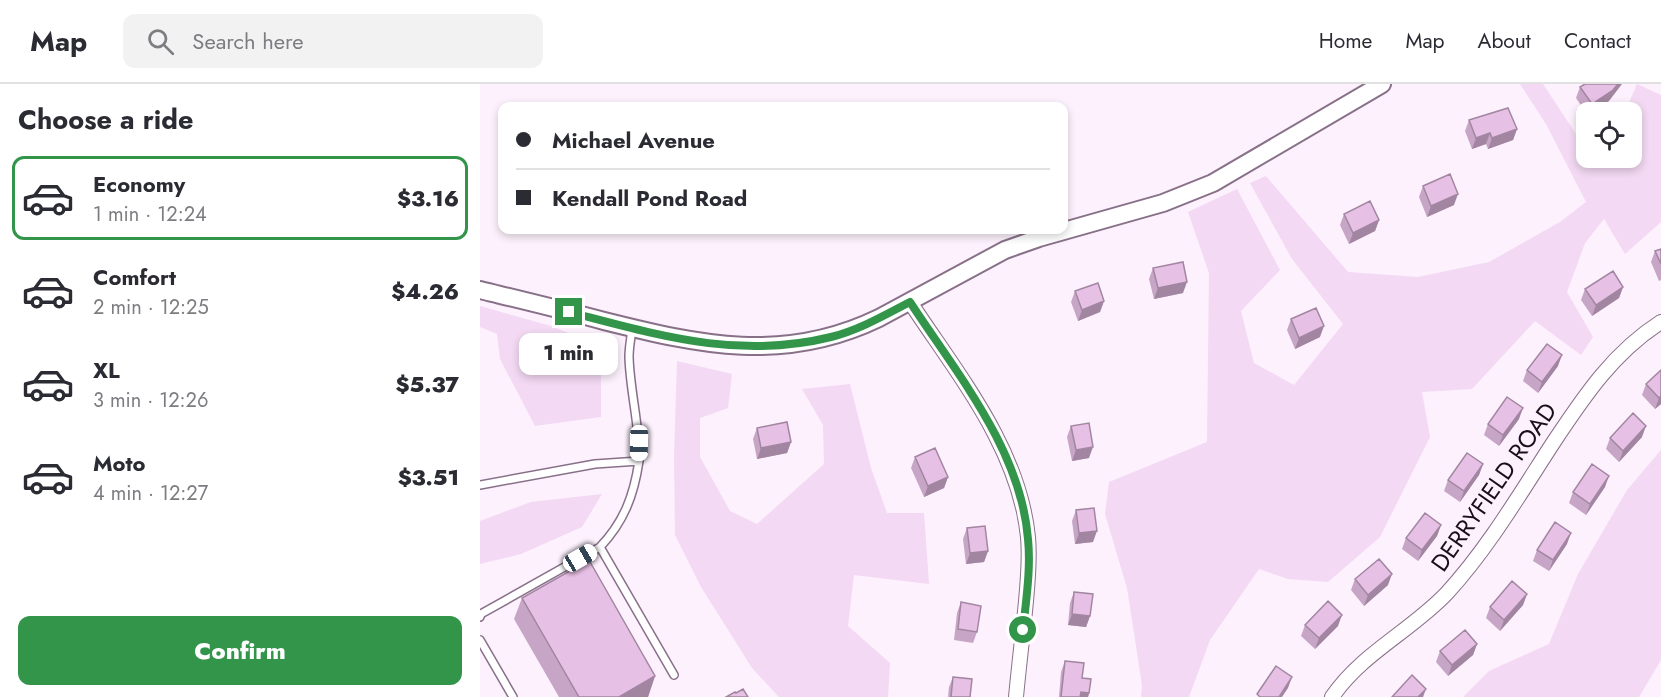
<!DOCTYPE html>
<html lang="en">
<head>
<meta charset="utf-8">
<style>
  body { margin:0; font-family:Jost,sans-serif; background:#f2f2f3; color:#2b2b33; height:100vh; display:flex; flex-direction:column; font-size:22px; white-space:nowrap }
  * { box-sizing:border-box; margin:0 }
  p { font-size:20px; color:#7c7c81 }
  .icon { flex:none; width:33px; height:33px; fill:none; stroke:currentColor; stroke-width:2; stroke-linecap:round; stroke-linejoin:round }
  .map { position:relative; flex:1; overflow:hidden }
  .panel { display:flex; flex-direction:column; background:#fff; width:480px }
  .panel>* { flex:none }
  .hud { position:absolute; left:18px; top:18px; width:570px; height:132px; border-radius:12px; box-shadow:0 3px 9px #0003; display:grid; align-content:center; height:132px; padding:0 18px; background:#fff }
  .controls { position:absolute; left:1096px; top:18px; display:grid; gap:12px }
  .controls a { display:grid; place-items:center; width:66px; height:66px; border-radius:12px; background:#fff; box-shadow:0 3px 9px #0003; font-size:30px }
  .end { position:absolute; width:27px; height:27px; margin:-14px; border:8px solid #33954a; background:#fff; box-shadow:0 0 0 3px #fff }
  .from { border-radius:50% }
  .bubble { position:absolute; height:42px; border-radius:12px; background:#fff; box-shadow:0 3px 9px #0003; font-size:20px; font-weight:800; line-height:42px; text-align:center }
  .car { position:absolute; width:18px; height:36px; margin:-18px -9px; border-radius:8px; box-shadow:0 0 4px 2px #0007; background:linear-gradient(#fff 24%,#345 0 40%,#fff 0 76%,#345 0 86%,#fff 0) }
  .hud b { display:flex; align-items:center; gap:21px; height:57px; font-size:22px }
  .hud b+b { border-top:2px solid #e1e1e2 }
  .hud i { width:15px; height:15px; background:#2b2b33 }
  ul { padding:0; list-style:none }
  li { display:flex; align-items:center; gap:18px; height:84px; margin:0 12px 9px; padding:0 6px; border:3px solid transparent; border-radius:12px }
  li div { flex:1 }
  li b { display:block; font-size:22px }
  li em { font-style:normal; font-weight:800 }
  li.current { border-color:#33954a }
  li>.icon { width:54px; height:54px; stroke-width:1.5 }
  h2 { padding:0 18px; font-size:27px; line-height:72px }
  .button { display:flex; gap:12px; margin-top:auto; padding:12px 18px }
  .button a { flex:1; height:69px; border-radius:12px; background:#33954a; color:#fff; font-size:24px; font-weight:800; line-height:69px; text-align:center }
  header { display:flex; align-items:center; gap:36px; box-sizing:border-box; height:84px; padding:0 30px; background:#fff; border-bottom:2px solid #e1e1e2 }
  header strong { font-size:28px }
  nav { display:flex; gap:33px; margin-inline-start:auto; font-size:21px }
  .search { width:420px; height:54px; background:#f2f2f3; display:flex; align-items:center; gap:15px; box-sizing:border-box; padding:0 21px; border-radius:12px; color:#7c7c81; font-size:22px }
  main { display:flex; flex:1; min-height:0 }
  .map>svg:first-child { display:block }
</style>
</head>
<body>
<header>
<strong>Map</strong>
<div class="search"><svg class="icon" aria-label="search" viewBox="0 0 24 24"><circle cx="10" cy="10" r="6"/><path d="M15 15l6 6"/></svg>Search here</div>
<nav><a>Home</a><a>Map</a><a>About</a><a>Contact</a></nav>
</header>
<main>
<section class="panel">
<h2>Choose a ride</h2>
<ul>
<li class="current"><svg class="icon" aria-label="car" viewBox="0 0 24 24"><path d="M5 17H2v-5l4-1 3-4h7l3 4 3 1v5h-3M9 17h6M6 11h13"/><circle cx="7" cy="17" r="2"/><circle cx="17" cy="17" r="2"/></svg><div><b>Economy</b><p>1 min · 12:24</p></div><em>$3.16</em></li>
<li><svg class="icon" aria-label="car" viewBox="0 0 24 24"><path d="M5 17H2v-5l4-1 3-4h7l3 4 3 1v5h-3M9 17h6M6 11h13"/><circle cx="7" cy="17" r="2"/><circle cx="17" cy="17" r="2"/></svg><div><b>Comfort</b><p>2 min · 12:25</p></div><em>$4.26</em></li>
<li><svg class="icon" aria-label="car" viewBox="0 0 24 24"><path d="M5 17H2v-5l4-1 3-4h7l3 4 3 1v5h-3M9 17h6M6 11h13"/><circle cx="7" cy="17" r="2"/><circle cx="17" cy="17" r="2"/></svg><div><b>XL</b><p>3 min · 12:26</p></div><em>$5.37</em></li>
<li><svg class="icon" aria-label="car" viewBox="0 0 24 24"><path d="M5 17H2v-5l4-1 3-4h7l3 4 3 1v5h-3M9 17h6M6 11h13"/><circle cx="7" cy="17" r="2"/><circle cx="17" cy="17" r="2"/></svg><div><b>Moto</b><p>4 min · 12:27</p></div><em>$3.51</em></li>
</ul>
<div class="button"><a>Confirm</a></div>
</section>
<div class="map">
<svg width="1181" height="613" viewBox="0 0 1181 613">
  <rect width="100%" height="100%" fill="#fcf1fc"/>
  <path fill="#f3d9f3" d="M1040,0H1063L1098,53L1107,51V74H1152V28H1145L1157,0L1181,11V138L1145,170L1124,135L1105,159L1087,208L1113,253L1101,271L1055,237L992,305L942,308L950,353L900,453L848,498L808,495L779,485L730,556L709,613H661L662,601L647,504L625,430L629,398L727,358L729,189L708,128L757,105L800,186L761,227L774,279L814,301L863,240L812,175L770,99L786,92L868,188L938,193L1009,178L1080,138L1106,118L1066,40Z
    M0,222L71,242L121,262V333L55,342L20,275L17,250L0,243Z
    M197,277L252,290L248,324L220,334V373L250,427L277,440L344,380L343,341L322,305L370,300L391,384L407,429H444L449,500L374,491L368,542L410,579L408,613H299L272,584L221,503L195,451L194,371Z
    M1181,366V576L1159,613H983L1009,587L1069,560L1098,490L1147,406Z
    M122,410L102,443L41,470L0,480V437L51,418Z"/>
  <g fill="none" stroke-linecap="round" stroke-linejoin="round">
    <defs>
      <path id="service" d="M159,377C154,411 144,438 120,463L194,591
        M0,401L115,380L159,377C160,342 150,308 149,273C149,263 151,254 152,245
        M0,533L1,530L120,463
        M0,556L33,613"/>
      <path id="minor" d="M430,218C478,291 539,364 548,453C550,474 548,496 546,517C543,549 539,581 536,613
        M852,613C882,569 931,547 967,509C1009,463 1041,408 1075,356C1105,311 1134,268 1181,238"/>
      <path id="tertiary" d="M0,206C41,216 83,226 124,237C220,261 304,280 399,234L525,166L559,154L683,119L733,99L902,0"/>
    </defs>
    <use href="#service" stroke="#897089" stroke-width="10"/>
    <use href="#minor" stroke="#897089" stroke-width="16"/>
    <use href="#tertiary" stroke="#897089" stroke-width="20"/>
    <use href="#service" stroke="#fff" stroke-width="7"/>
    <use href="#minor" stroke="#fff" stroke-width="14"/>
    <use href="#tertiary" stroke="#fff" stroke-width="16"/>
  </g>
  <path fill="#c7a5c6" d="M1100,3L1129,17L1111,28H1107V30L1096,14Z
    M989,36L1037,45L1033,56L1008,65L1006,60L992,65L985,47Z
    M943,102L974,121L947,133L939,113Z
    M864,130L899,136L895,147L869,160L860,141Z
    M1181,165V196L1179,197L1171,178L1175,167Z
    M673,184L703,209L674,215L669,195Z
    M1143,203L1139,214L1112,232L1101,216L1105,205Z
    M595,207L624,217L620,228L598,237L591,218Z
    M811,235L840,253L815,265L807,246Z
    M1078,282L1058,309L1043,297L1047,286Z
    M1181,286V320L1175,325L1162,311L1166,300Z
    M1039,335L1019,362L1004,351L1008,340Z
    M591,342L609,374L592,377L587,353Z
    M277,344L311,358L307,369L277,375L273,355Z
    M1162,353L1139,378L1126,365L1130,354Z
    M435,373L468,393L464,404L444,413L431,384Z
    M1003,380L999,391L980,418L964,407L968,396Z
    M1125,403L1106,431L1089,419L1093,408Z
    M596,426L613,458L595,460L592,437Z
    M961,441L957,452L938,477L922,465L926,454Z
    M487,444L508,467L504,478L486,480L483,455Z
    M1087,460L1069,487L1053,477L1057,466Z
    M875,495L908,501L884,522L871,506Z
    M594,508L610,532L606,543L588,541L590,519Z
    M1047,510L1043,521L1020,547L1006,534L1010,523Z
    M42,514L175,592L168,613H79L34,535Z
    M481,518L497,548L493,559L474,556L477,529Z
    M825,541L858,542L835,565L821,552Z
    M997,560L993,571L968,592L956,578L960,567Z
    M585,577L602,594L609,609L608,613H579L581,588Z
    M473,593L490,613H468L469,603Z"/>
  <path fill="#a286a1" d="M1138,0H1142L1129,17L1111,28H1108L1112,20Z
    M1037,45L1033,56L1008,65L1012,54Z
    M1010,49L1006,60L992,65L996,54Z
    M978,110L974,121L947,133L951,122Z
    M899,136L895,147L869,160L873,149Z
    M707,198L703,209L674,215L678,204Z
    M1143,203L1139,214L1112,232L1116,221Z
    M624,217L620,228L598,237L602,226Z
    M844,242L840,253L815,265L819,254Z
    M1082,271L1078,282L1058,309L1062,298Z
    M1181,312V320L1175,325L1179,314Z
    M1043,324L1039,335L1019,362L1023,351Z
    M1166,342L1162,353L1139,378L1143,367Z
    M311,358L307,369L277,375L281,364Z
    M613,363L609,374L592,377L596,366Z
    M1003,380L999,391L980,418L984,407Z
    M1129,392L1125,403L1106,431L1110,420Z
    M468,393L464,404L444,413L448,402Z
    M961,441L957,452L938,477L942,466Z
    M617,447L613,458L595,460L599,449Z
    M1091,449L1087,460L1069,487L1073,476Z
    M508,467L504,478L486,480L490,469Z
    M912,490L908,501L884,522L888,511Z
    M1047,510L1043,521L1020,547L1024,536Z
    M592,530L610,532L606,543L588,541Z
    M862,531L858,542L835,565L839,554Z
    M997,560L993,571L968,592L972,581Z
    M175,592L168,613H139Z
    M812,593L808,604L802,613H799Z
    M946,605L943,613H938Z
    M601,608L609,609L608,613H599Z"/>
  <path fill="#e7c0e6" stroke="#a286a1" stroke-width="1.5" d="M1105,0H1138L1133,6L1112,20L1100,3Z
    M1028,24L1037,45L1012,54L1010,49L996,54L989,36Z
    M970,90L978,110L951,122L943,102Z
    M890,117L899,136L873,149L864,130Z
    M1181,165V180L1175,167Z
    M703,178L707,198L678,204L673,184Z
    M1133,187L1143,203L1116,221L1105,205Z
    M618,199L624,217L602,226L595,207Z
    M836,224L844,242L819,254L811,235Z
    M1067,260L1082,271L1062,298L1047,286Z
    M1181,286V312L1179,314L1166,300Z
    M1027,313L1043,324L1023,351L1008,340Z
    M1153,329L1166,342L1143,367L1130,354Z
    M307,338L311,358L281,364L277,344Z
    M609,339L613,363L596,366L591,342Z
    M455,364L468,393L448,402L435,373Z
    M987,369L1003,380L984,407L968,396Z
    M1112,380L1129,392L1110,420L1093,408Z
    M614,424L617,447L599,449L596,426Z
    M945,429L961,441L942,466L926,454Z
    M1075,438L1091,449L1073,476L1057,466Z
    M505,442L508,467L490,469L487,444Z
    M899,475L912,490L888,511L875,495Z
    M109,476L175,592L139,613H99L42,514Z
    M1032,497L1047,510L1024,536L1010,523Z
    M594,508L613,510L610,532L592,530Z
    M848,517L862,531L839,554L825,541Z
    M481,518L501,522L497,548L478,545Z
    M985,546L997,560L972,581L960,567Z
    M585,577L604,579L602,594L611,595L609,609L601,608L600,613H581Z
    M796,582L812,593L799,613H780L777,610Z
    M932,591L946,605L938,613H912Z
    M473,593L492,595L490,613H471Z
    M263,605L268,613H246L255,608L256,609Z"/>
  <g fill="none" stroke-linecap="round" stroke-linejoin="round">
    <path stroke="#33954a" stroke-width="8" d="M89,228C178,251 258,276 351,253C379,246 405,231 430,218C477,290 541,366 548,455C551,485 546,516 543,546"/>
  </g>
  <g text-anchor="middle" stroke-width="6" stroke-linejoin="round" paint-order="stroke">
    <g font-size="24" fill="#190f18" stroke="#fcf1fc">
      <text transform="translate(1014 403) rotate(-55)" y="8">DERRYFIELD ROAD</text>
    </g>
  </g>
</svg>
<div class="controls">
<a><svg class="icon" aria-label="locate" viewBox="0 0 24 24"><circle cx="12" cy="12" r="6"/><path d="M12 2v4M12 18v4M2 12h4M18 12h4"/></svg></a>
</div>
<i class="end from" style="left:543px;top:546px"></i>
<i class="end" style="left:89px;top:228px"></i>
<div class="bubble" style="left:39px;top:249px;width:99px">1 min</div>
<i class="car" style="left:159px;top:359px;rotate:181deg"></i>
<i class="car" style="left:100px;top:474px;rotate:60deg"></i>
<div class="hud">
<b><i class="from"></i>Michael Avenue</b>
<b><i></i>Kendall Pond Road</b>
</div>
</div>
</main>
</body>
</html>
